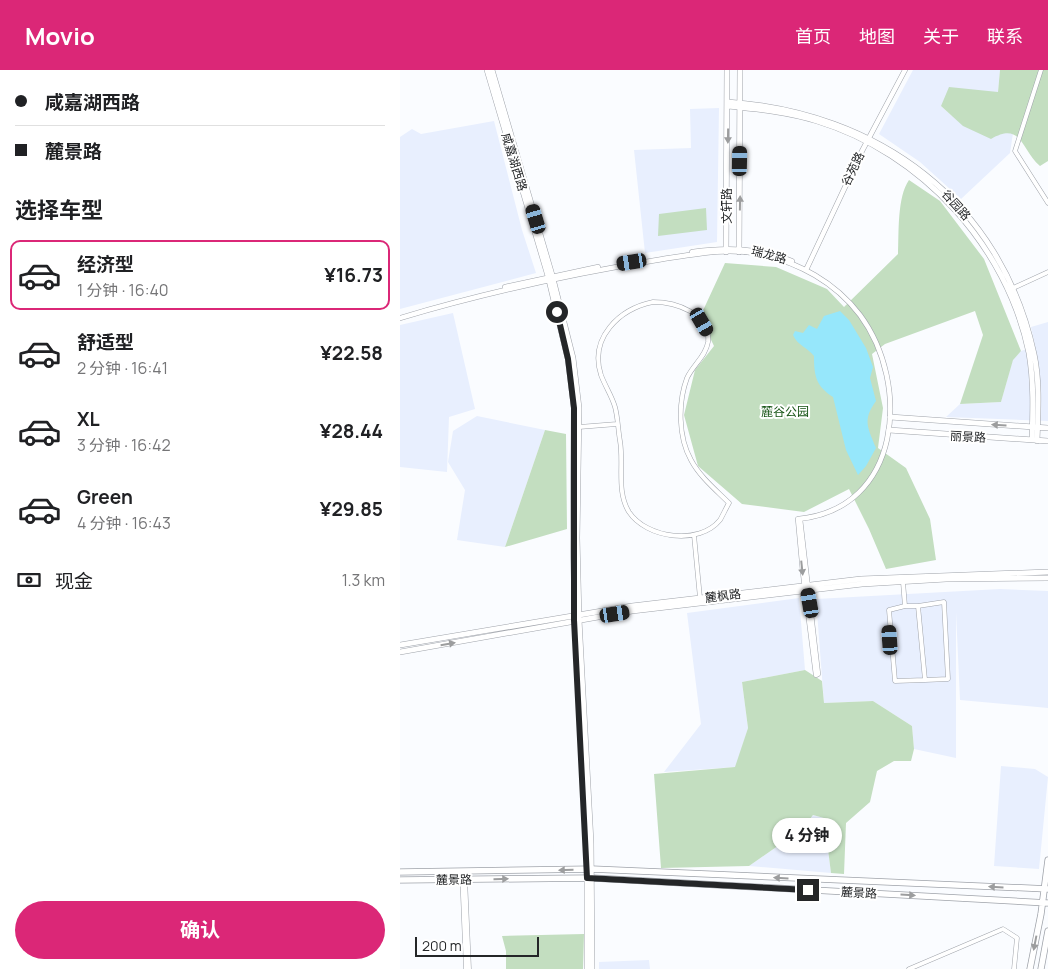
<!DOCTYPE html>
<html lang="zh">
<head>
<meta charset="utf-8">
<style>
  body { margin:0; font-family:Manrope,"Noto Sans SC",sans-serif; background:#f6f6f6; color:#202124; height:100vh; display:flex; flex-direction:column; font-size:19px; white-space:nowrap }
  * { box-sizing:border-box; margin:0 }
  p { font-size:16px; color:#757577 }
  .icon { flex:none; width:28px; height:28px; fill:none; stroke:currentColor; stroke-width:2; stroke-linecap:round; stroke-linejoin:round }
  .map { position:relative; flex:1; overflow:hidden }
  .drawer { display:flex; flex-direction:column; background:#fff; width:400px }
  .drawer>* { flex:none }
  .top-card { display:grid; align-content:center; height:110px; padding:0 15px; background:#fff }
  .scale { position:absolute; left:15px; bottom:12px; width:124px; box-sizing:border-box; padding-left:5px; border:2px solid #242628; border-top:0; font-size:14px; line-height:18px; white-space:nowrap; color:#242628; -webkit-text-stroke:4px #fff; paint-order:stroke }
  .end { position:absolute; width:22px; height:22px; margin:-11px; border:6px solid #242628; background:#fff; box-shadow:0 0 0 2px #fff }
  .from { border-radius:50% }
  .bubble { position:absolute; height:35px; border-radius:18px; background:#fff; box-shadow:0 1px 4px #0004; font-size:16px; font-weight:700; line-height:35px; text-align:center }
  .car { position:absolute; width:15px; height:30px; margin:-15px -8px; border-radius:6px; box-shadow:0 0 4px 1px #0007; background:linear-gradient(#222 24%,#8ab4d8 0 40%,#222 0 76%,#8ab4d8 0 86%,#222 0) }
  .top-card b { display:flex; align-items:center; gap:18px; height:48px; font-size:19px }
  .top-card b+b { border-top:1px solid #e0e0e0 }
  .top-card i { width:12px; height:12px; background:#202124 }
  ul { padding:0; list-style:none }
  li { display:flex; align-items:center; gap:15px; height:70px; margin:0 10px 8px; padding:0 5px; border:2px solid transparent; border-radius:10px }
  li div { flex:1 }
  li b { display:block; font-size:19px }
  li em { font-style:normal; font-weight:700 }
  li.active { border-color:#db2777 }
  li>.icon { width:45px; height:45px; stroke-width:1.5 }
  h2 { padding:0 15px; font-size:22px; line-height:60px }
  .pay { display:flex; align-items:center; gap:12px; height:55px; padding:0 15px; font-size:19px }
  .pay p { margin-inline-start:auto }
  .button { display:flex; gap:10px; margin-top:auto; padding:10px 15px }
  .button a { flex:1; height:58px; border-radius:30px; background:#db2777; color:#fff; font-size:20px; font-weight:700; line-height:58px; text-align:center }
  header { display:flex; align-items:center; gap:30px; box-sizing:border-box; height:70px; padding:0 25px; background:#db2777; color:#fff }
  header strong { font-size:24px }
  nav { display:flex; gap:28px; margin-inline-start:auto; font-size:18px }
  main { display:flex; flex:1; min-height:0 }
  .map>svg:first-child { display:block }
</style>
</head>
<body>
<header>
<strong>Movio</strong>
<nav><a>首页</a><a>地图</a><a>关于</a><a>联系</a></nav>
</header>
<main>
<section class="drawer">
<div class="top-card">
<b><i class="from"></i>咸嘉湖西路</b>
<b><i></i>麓景路</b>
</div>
<h2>选择车型</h2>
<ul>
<li class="active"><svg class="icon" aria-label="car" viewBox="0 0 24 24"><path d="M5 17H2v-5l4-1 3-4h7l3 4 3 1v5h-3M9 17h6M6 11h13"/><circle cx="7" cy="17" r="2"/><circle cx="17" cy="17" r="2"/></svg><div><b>经济型</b><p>1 分钟 · 16:40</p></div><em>¥16.73</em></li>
<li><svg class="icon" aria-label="car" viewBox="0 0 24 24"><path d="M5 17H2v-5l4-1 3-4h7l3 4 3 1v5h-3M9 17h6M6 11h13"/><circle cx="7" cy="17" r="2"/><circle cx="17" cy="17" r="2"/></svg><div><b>舒适型</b><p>2 分钟 · 16:41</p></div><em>¥22.58</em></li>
<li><svg class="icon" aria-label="car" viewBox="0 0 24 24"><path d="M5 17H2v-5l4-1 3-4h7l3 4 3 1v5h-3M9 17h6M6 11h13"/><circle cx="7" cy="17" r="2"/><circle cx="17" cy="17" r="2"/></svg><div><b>XL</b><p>3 分钟 · 16:42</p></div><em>¥28.44</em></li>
<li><svg class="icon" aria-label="car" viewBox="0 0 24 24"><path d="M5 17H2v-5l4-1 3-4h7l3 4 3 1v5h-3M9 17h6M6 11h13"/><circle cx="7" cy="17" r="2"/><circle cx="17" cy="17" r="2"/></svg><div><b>Green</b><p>4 分钟 · 16:43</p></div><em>¥29.85</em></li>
</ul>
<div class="pay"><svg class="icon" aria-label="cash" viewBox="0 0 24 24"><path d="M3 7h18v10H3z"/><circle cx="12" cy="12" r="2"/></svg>现金<p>1.3 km</p></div>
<div class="button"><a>确认</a></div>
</section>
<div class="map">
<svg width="648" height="899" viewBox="0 0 648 899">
  <rect width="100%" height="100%" fill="#fafcff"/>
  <path fill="#e8effe" d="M513,0H600L598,22H583L541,36L552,46L562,47L613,63L610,83L561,129L520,92L479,64Z
    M319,38L317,172L245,183L234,80L291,78L290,39Z
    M94,51L122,160L136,203L0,239V67L12,59L21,64Z
    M53,243L75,339L49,347L47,402L0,397V255Z
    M648,252V351L546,347L560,334L601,332L613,289L621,281L635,276L631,257Z
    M77,346L145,360L105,477L57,470L65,420L48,392L53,361Z
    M600,519L648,521V638L560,630L556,542V688L514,679L512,656L473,631L424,633L416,529Z
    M399,528L405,600L342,612L348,658L336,697L264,702L301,654L287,543Z
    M601,696L635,699L648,707L639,799L594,796Z
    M413,745L424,748L431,803L349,796L402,759Z
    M249,890L250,899H199V892Z"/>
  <path fill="#c3dec0" d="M600,0H648V91L640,96C621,80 622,51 591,69L563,56L541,36L549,17L598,22Z
    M509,110L540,131L584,189L621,281L613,290L601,332L560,334L583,265L575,241L485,274L472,284L483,338L478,378L506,398L530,449L536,490L486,499L469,459L449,419L404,442L342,434L298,396L284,345L295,300L314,276L300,247L325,193L376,197L427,219L444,237L498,184C499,163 497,127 509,110Z
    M306,138L307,160L258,166L259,144Z
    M145,360L166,364L167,459L105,477Z
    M405,600L422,611L424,633L473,631L512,656L514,679L511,691H494L477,701L470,732L446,753L444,804L431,803L424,748L413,745L402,759L349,796L261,798L254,704L335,697L348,658L342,612Z
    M184,864L183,899H106V881L102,866Z"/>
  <path fill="#96e7fb" d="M440,241L449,250L466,278L473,297L470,308L476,331C462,350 468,358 476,378L466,396L458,405L446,380L433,327C416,316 414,306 414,286C407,277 398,276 393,265L395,261L403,263L409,255L417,259L424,246Z"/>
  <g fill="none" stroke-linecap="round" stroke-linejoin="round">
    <defs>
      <path id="minor" d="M641,0L615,81L648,133
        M611,219L648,202
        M253,232C275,232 311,243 308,272C306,286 293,295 287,308C278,332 278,367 291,390C300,407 316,420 329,433C326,438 323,445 320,450C299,476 246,468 229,442C216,421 224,394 220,371C218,360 218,348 215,337C212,326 205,316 201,305C189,268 219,239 253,232Z
        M179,357L217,354
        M294,465L300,528
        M503,512L505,536L489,540L495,611L525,610L518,536H505
        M518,536L544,532L548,609L525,610
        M62,801L66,899
        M65,809L69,899
        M509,899L603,859L617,868L614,899"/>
      <path id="tertiary" d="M292,182C327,177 359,178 392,191
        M406,200L462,81L505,0
        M105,217L198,197
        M0,248C84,223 171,204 257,190C291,185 325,177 359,184C398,192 435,212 460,245C511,314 502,439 398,449L403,503L416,605L418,604L400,449"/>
      <path id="secondary" d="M87,0L148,206L168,289L174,338L173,468L175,550L187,773V899
        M92,0L152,205L173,288L179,338L177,468L179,550L191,773L192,899
        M327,32C478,42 601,131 634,284C640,312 638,342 637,371
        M328,36C358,39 388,42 417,51C522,83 607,176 629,283C634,312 633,342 632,370
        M326,182L327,0
        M339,182L340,0
        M490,347L648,358
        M489,360L648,371
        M0,575L232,536L461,509L648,502
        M0,582L232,541L462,514L546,509L648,508"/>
      <path id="primary" d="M0,802L192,799L648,819
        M0,810L192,808L648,833
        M630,899L641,844L648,790
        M641,899L648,861"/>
    </defs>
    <use href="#minor" stroke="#9fa3aa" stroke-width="5"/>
    <use href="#tertiary" stroke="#9fa3aa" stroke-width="5.5"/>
    <use href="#secondary" stroke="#9fa3aa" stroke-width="6"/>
    <use href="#primary" stroke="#9fa3aa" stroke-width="7"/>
    <use href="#minor" stroke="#fff" stroke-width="4"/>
    <use href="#tertiary" stroke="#fff" stroke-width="4.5"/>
    <use href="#secondary" stroke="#fff" stroke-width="5"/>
    <use href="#primary" stroke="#fff" stroke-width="5.5"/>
  </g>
  <defs><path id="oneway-solid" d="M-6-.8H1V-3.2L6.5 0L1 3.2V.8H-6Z" transform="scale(1.25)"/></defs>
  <g fill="#9c9d9e">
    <use href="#oneway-solid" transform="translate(328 66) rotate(91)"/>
    <use href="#oneway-solid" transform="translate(340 133) rotate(-89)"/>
    <use href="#oneway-solid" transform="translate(599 355) rotate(-177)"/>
    <use href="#oneway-solid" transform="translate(402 498) rotate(84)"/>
    <use href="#oneway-solid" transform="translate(48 574) rotate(-10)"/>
    <use href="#oneway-solid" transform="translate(166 800) rotate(179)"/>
    <use href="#oneway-solid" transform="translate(381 808) rotate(-177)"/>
    <use href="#oneway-solid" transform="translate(101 809) rotate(-1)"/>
    <use href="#oneway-solid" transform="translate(596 817) rotate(-177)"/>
    <use href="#oneway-solid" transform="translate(508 825) rotate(3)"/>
    <use href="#oneway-solid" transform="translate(635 873) rotate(101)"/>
  </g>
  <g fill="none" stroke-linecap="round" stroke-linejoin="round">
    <path stroke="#242628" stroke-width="6" d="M157,242L168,289L174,338V550L187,808L408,820"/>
  </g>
  <g text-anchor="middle" stroke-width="4" stroke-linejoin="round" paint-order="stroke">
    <g font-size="12" fill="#242628" stroke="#fff">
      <text transform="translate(114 92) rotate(73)" y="4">咸嘉湖西路</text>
      <text transform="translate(453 99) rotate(-64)" y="4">谷苑路</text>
      <text transform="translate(556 135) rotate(48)" y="4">谷园路</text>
      <text transform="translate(327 136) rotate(-90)" y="4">文轩路</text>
      <text transform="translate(369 185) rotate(15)" y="4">瑞龙路</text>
      <text transform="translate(568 367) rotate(3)" y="4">丽景路</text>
      <text transform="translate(323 526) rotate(-7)" y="4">麓枫路</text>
      <text transform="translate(54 810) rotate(-1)" y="4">麓景路</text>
      <text transform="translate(459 823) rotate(3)" y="4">麓景路</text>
    </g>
    <g font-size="12" fill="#155314" stroke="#fff">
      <text x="385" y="346">麓谷公园</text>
    </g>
  </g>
</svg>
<div class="scale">200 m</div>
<i class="end from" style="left:157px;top:242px"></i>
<i class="end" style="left:408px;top:820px"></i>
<div class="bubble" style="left:372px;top:748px;width:70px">4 分钟</div>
<i class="car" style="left:340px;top:91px;rotate:1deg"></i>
<i class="car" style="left:136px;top:149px;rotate:343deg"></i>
<i class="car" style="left:232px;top:192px;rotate:261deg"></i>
<i class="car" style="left:302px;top:252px;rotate:150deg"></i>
<i class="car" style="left:410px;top:533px;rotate:350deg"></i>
<i class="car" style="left:215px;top:544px;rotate:81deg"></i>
<i class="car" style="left:490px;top:570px;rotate:356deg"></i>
</div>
</main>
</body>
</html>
